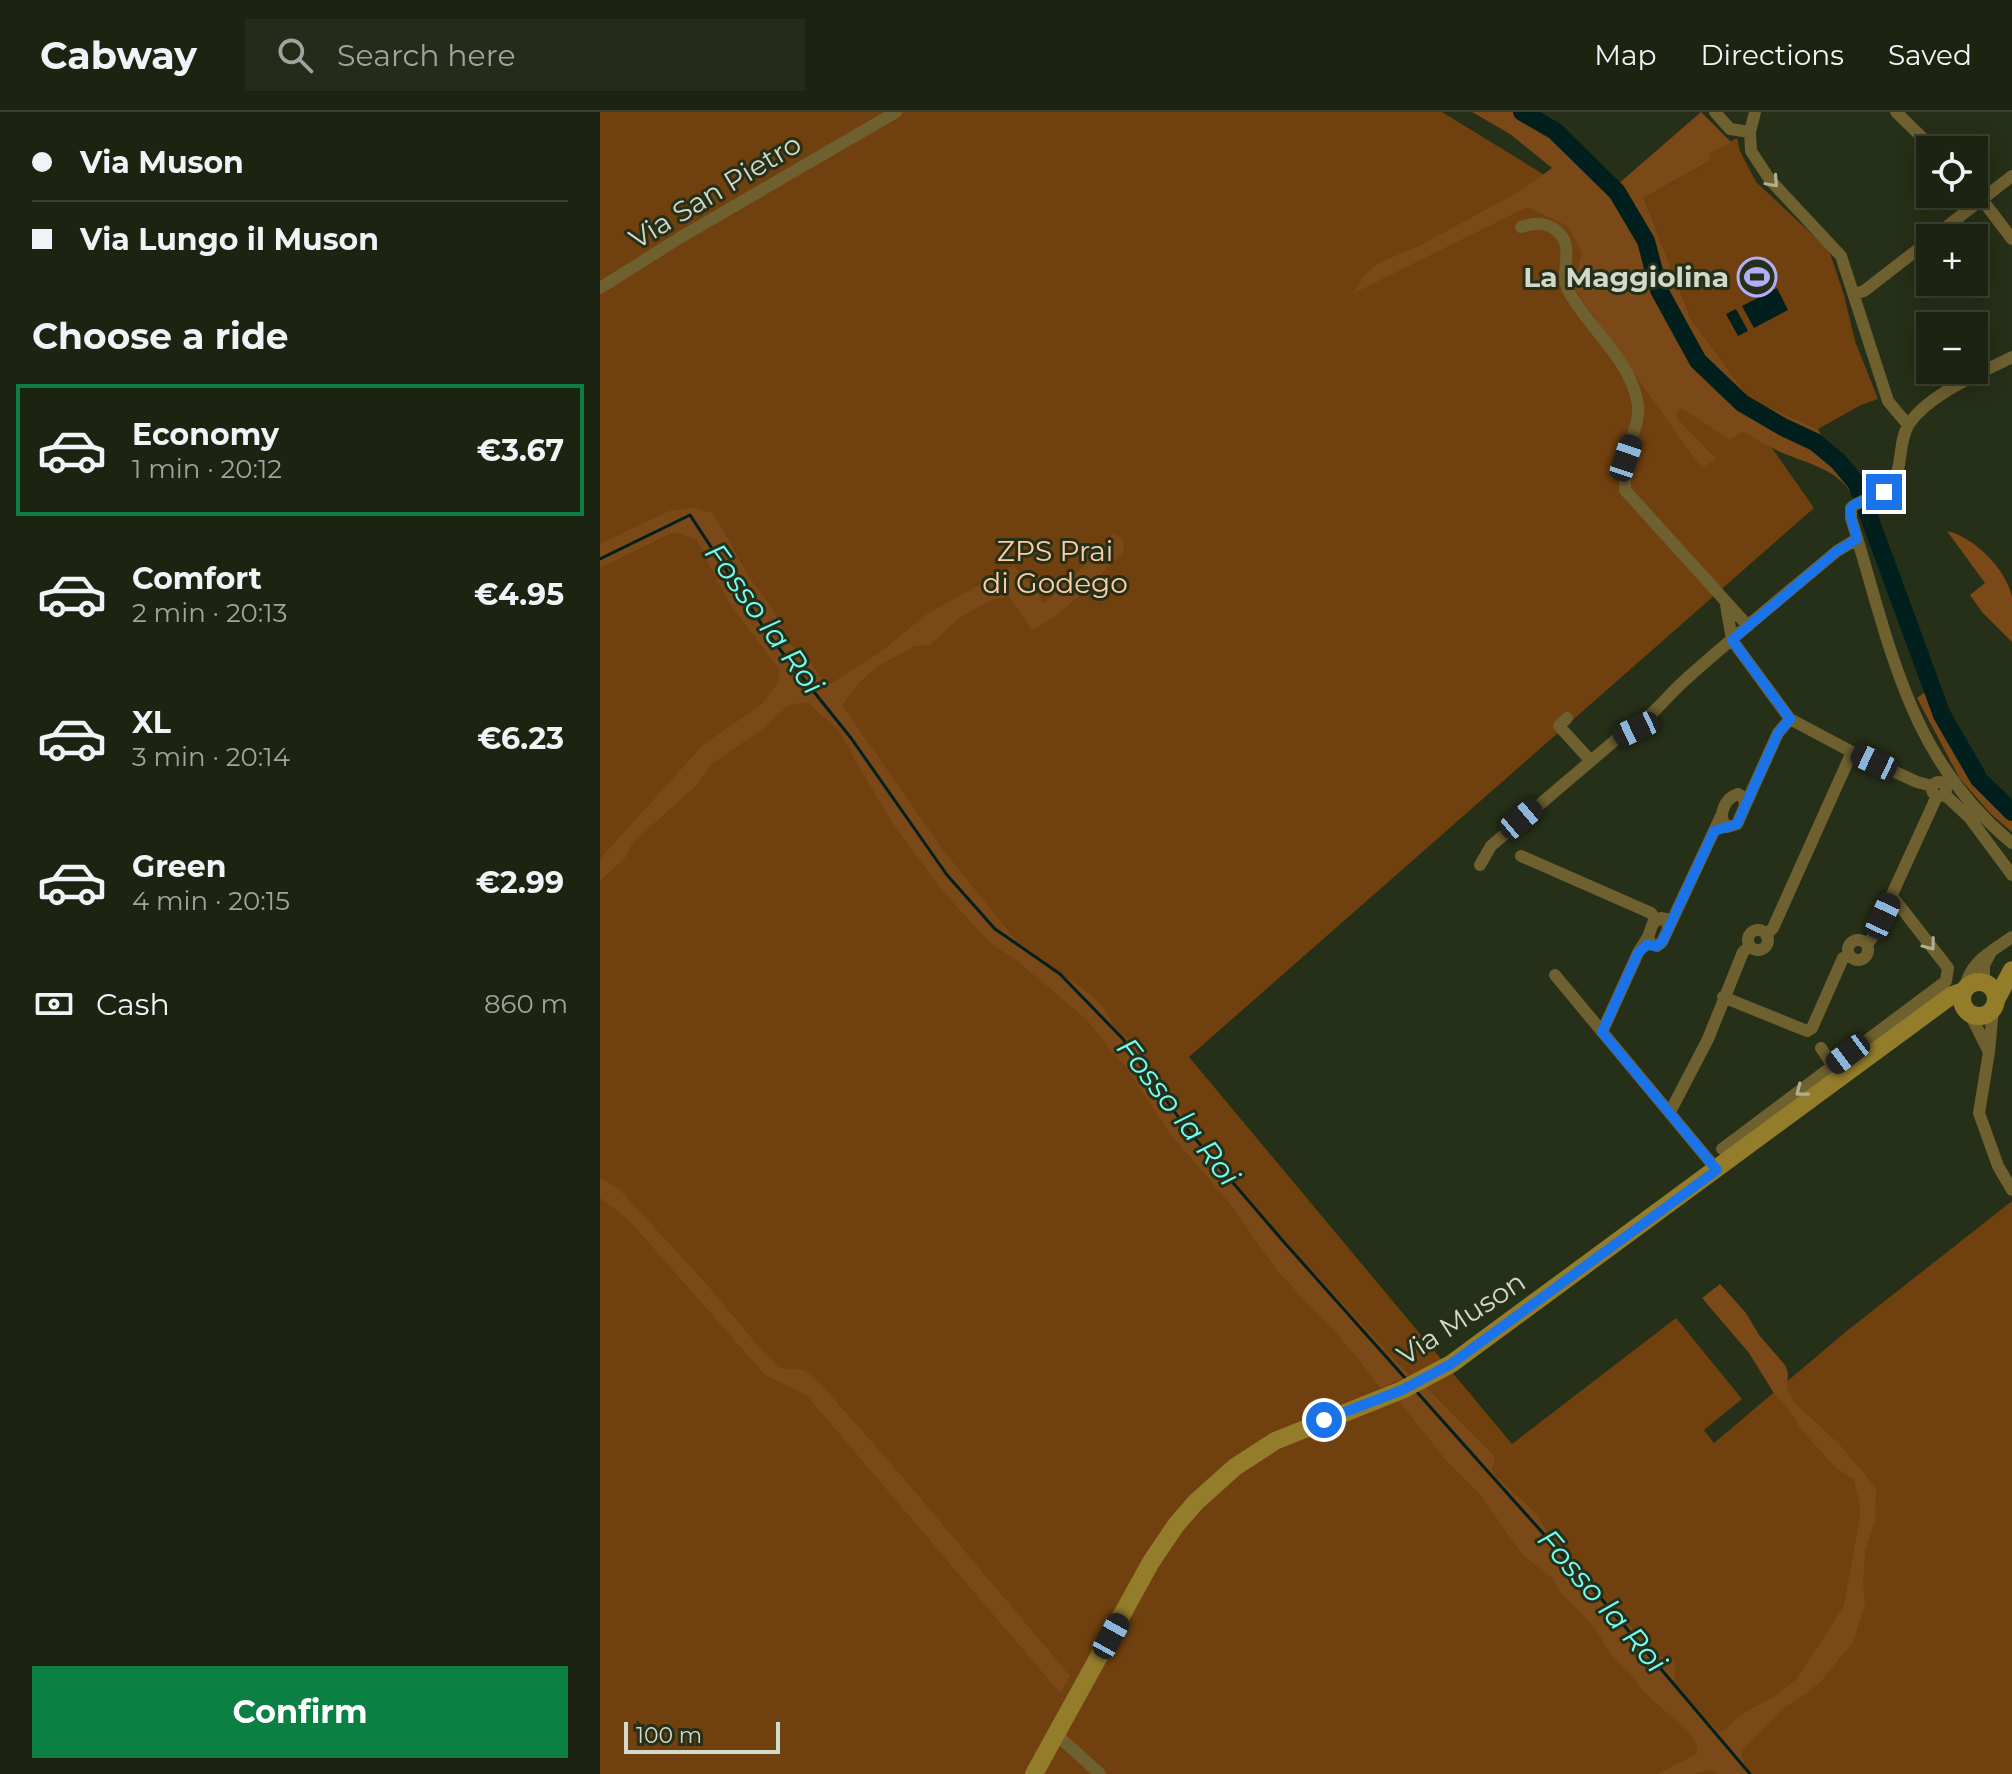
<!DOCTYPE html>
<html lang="en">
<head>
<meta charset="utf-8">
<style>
  body { margin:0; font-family:Montserrat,sans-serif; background:#252b1a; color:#f1f3f6; height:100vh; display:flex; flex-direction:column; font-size:30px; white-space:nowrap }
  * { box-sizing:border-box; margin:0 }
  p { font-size:26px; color:#a0a49f }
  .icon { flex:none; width:44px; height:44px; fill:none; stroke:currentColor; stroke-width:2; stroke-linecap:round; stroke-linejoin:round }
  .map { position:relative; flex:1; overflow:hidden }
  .details { display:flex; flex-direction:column; background:#1c2311; width:600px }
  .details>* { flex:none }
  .guide { display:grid; align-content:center; height:176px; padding:0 32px; background:#1c2311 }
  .buttons { position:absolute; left:1316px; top:24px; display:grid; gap:16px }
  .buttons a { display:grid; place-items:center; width:72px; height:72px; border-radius:0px; background:#1c2311; box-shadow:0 4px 20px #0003,0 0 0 2px #3a4031; font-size:40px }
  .scale { position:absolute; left:24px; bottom:20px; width:156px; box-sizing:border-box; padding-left:8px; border:4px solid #d3d9ca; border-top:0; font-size:22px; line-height:28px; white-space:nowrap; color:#d3d9ca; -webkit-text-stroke:6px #262f17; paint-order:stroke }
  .end { position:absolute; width:36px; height:36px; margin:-18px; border:10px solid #1a73e8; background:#fff; box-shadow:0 0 0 4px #fff }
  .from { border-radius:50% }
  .car { position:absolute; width:24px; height:48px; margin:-24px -12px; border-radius:10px; box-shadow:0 0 6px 2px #0007; background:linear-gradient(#222 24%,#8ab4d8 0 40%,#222 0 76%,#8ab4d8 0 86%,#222 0) }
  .guide b { display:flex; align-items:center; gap:28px; height:76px; font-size:30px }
  .guide b+b { border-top:2px solid #3a4031 }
  .guide i { width:20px; height:20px; background:#f1f3f6 }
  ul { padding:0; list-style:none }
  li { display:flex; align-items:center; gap:24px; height:132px; margin:0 16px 12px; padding:0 16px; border:4px solid transparent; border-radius:0px }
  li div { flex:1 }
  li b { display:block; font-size:30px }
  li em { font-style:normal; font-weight:700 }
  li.on { border-color:#0b8043 }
  li>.icon { width:72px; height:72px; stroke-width:1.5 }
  h2 { padding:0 32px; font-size:36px; line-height:96px }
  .pay { display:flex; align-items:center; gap:20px; height:88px; padding:0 32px; font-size:30px }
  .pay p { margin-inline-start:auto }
  .cta { display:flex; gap:16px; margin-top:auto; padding:16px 32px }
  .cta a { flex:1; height:92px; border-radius:0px; background:#0b8043; color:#fff; font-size:32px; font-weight:700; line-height:92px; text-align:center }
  header { display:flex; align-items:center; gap:48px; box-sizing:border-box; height:112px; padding:0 40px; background:#1c2311; border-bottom:2px solid #3a4031 }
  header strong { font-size:38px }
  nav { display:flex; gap:44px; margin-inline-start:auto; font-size:28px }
  .search { width:560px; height:72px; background:#252b1a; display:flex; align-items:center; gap:20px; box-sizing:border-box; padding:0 28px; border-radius:0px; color:#a0a49f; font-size:30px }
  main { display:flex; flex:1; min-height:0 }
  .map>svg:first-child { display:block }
</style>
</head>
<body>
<header>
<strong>Cabway</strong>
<div class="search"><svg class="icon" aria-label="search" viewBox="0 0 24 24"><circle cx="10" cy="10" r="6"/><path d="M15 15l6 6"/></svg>Search here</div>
<nav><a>Map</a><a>Directions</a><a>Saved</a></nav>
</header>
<main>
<section class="details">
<div class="guide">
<b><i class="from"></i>Via Muson</b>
<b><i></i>Via Lungo il Muson</b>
</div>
<h2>Choose a ride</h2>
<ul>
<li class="on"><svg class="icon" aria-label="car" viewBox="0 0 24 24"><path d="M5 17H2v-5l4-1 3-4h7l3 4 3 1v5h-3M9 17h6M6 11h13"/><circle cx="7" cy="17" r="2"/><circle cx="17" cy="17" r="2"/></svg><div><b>Economy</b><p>1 min · 20:12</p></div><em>€3.67</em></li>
<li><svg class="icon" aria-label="car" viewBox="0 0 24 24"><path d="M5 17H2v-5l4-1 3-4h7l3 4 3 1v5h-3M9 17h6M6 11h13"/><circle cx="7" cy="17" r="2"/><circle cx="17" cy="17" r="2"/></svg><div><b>Comfort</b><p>2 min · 20:13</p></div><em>€4.95</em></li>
<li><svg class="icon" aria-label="car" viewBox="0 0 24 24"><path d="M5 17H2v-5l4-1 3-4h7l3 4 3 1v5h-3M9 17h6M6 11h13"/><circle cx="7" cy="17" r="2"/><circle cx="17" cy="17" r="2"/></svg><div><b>XL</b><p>3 min · 20:14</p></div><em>€6.23</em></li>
<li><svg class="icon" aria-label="car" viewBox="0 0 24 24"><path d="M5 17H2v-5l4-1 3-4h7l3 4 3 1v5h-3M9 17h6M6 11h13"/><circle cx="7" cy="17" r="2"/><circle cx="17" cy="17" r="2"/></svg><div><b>Green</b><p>4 min · 20:15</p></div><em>€2.99</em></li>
</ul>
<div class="pay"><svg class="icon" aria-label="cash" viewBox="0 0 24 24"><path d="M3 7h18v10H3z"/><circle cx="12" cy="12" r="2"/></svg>Cash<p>860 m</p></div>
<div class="cta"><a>Confirm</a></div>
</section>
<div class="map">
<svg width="1412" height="1662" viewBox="0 0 1412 1662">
  <rect width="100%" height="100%" fill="#262f17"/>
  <path fill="#71400f" d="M0,0H842L1008,102L1214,396L589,945L912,1332L1076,1206L1142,1287L1104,1318L1114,1331L1248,1218L1412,1089V1662H0Z
    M1137,26L1140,39L1156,70L1229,138L1244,183L1255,229L1278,287L1261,293L1218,317L1149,286L1091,207L1044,86L1104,52L1108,42Z"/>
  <path fill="#7b4918" d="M872,0H918L964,34L1010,79L1101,0L1131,30L1109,42L1111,47L1104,52L1044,86L1091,207L1149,286L1218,317L1230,342L1258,364L1266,376L1251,380C1234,356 1208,352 1183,341C1169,335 1156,327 1143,319L1130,328L1082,296L1075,304L1116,347L1103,355L1092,343L973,175L982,141L968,114L927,95L754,181L763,164L779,151L821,133L920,79L952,56L910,22Z
    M94,396L113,401L149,465L172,496L189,532L206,545L225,571H232L283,538L327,502L413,454L434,475L444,492L508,431L513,422L522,426L524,439C495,468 468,499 432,518L409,484L391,488L358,507L330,533L315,534L277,555L261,569L242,593L343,738L423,837L482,876L502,893L515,916L538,936L577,992L587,1013L701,1151L717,1164L809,1263L781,1276L740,1225L678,1160L630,1092L569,1020L524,952L511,939L487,908L415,847L390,831L341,777L297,718L255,648L241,621L207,590L189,593L160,619L110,653L98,672L33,730L25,746L0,769V747L103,633L162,592L178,571L180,558L129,491L96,427L74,420L0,456V432L69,399Z
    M1347,419C1373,424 1407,458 1412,485C1412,499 1412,516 1412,530L1382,500L1370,483L1385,471Z
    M1332,575L1344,617L1412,688V720L1391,702L1360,667L1317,586Z
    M0,1066L19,1077L109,1175L164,1241L181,1256L204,1258L220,1271L305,1368L470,1564L460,1581L208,1285C193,1275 180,1271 165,1263L27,1106L0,1086Z
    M1120,1172L1146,1201L1159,1223L1185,1253L1188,1261L1187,1276L1195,1291L1239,1332L1276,1376L1275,1409L1265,1439L1263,1471L1265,1492L1253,1530L1222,1568L1210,1579L1182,1597L1142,1639V1647L1150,1662H1118L1110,1658L1095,1662H1057L1097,1642V1634L1089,1620L1046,1582L1031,1562L1013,1546L995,1516L961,1481L953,1467L922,1442L879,1381L844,1346L799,1289L826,1275L895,1345L892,1357L895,1364L937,1402L953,1430L978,1452L996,1481L1026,1507L1039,1527L1061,1545H1069L1075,1551L1074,1575C1092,1587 1102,1607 1120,1620L1127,1617L1137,1605L1175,1584L1196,1568L1244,1494L1261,1399L1254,1368L1234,1354L1200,1316L1192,1302L1175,1283L1149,1241L1102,1186Z"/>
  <path fill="#001f1d" d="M1177,176L1188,198L1154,216L1142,194Z
    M1136,197L1148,219L1138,224L1126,202Z"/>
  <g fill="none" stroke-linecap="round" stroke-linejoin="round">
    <path stroke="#001f1d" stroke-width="3" d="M0,447L90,403L170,525L251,626L347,763L395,817L460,862L523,927L586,1016L683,1129L806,1267
      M816,1279L999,1484L1150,1662"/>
    <path stroke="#001f1d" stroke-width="18" d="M922,0L955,19L1017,80L1046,129L1059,178L1098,249L1142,291L1183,315L1215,330L1238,349L1257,372L1342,603L1379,667L1412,700"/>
    <path stroke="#6f6030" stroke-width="12" d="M1115,0L1130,17L1150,20
      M1155,0L1150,20L1151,39L1170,68L1241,144L1288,289L1308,313
      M1296,0L1335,38
      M1374,77L1412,127
      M921,115C935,110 950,110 960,122C975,139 958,161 969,180C989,216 1029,247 1037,288C1042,310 1029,327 1026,347C1024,357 1025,368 1025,378L1148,514
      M1332,126L1412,64
      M0,176L81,125L296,0
      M1254,182L1264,179L1330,128
      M1412,245C1381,261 1329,282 1309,312C1298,329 1303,354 1293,371C1284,386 1262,385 1251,396V406C1290,530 1306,644 1412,731
      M1126,493L1132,528L1190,607L1252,640L1317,670L1332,674
      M967,606L959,614L990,648
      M1332 677a7 7 0 1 1 14 0a7 7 0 1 1-14 0Z
      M1138,682L1144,686L1145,694L1137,712L1127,715C1116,705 1125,686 1138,682Z
      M1344,682L1369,705L1412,763
      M1145,694L1178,621L1190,607
      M921,744L1051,801L1056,808
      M880,753L891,734L1019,625C1046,613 1063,588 1084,569C1134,524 1186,482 1237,439L1257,427
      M1068,815L1066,807L1061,806L1053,811L1048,825L1051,832L1057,834L1062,830L1121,704
      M1148 828a10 10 0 1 1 20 0a10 10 0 1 1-20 0Z
      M1166,823L1173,816L1252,640
      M1248 838a10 10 0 1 1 20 0a10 10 0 1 1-20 0Z
      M1267,833L1273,824L1337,684
      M955,863L1117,1058
      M1384,871V853L1390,842
      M1365,877C1369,850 1391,840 1412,825
      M1123,885L1207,919L1212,916L1243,846L1249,844
      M1370,902L1389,940L1393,897
      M1002,920L1038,841L1048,825
      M1221,936L1237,960
      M1389,940L1379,1001L1398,1054L1412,1078
      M1070,1000L1108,927L1143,840L1150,834
      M1122,1037L1346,869L1348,856L1292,784
      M456,1622L500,1662"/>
    <path stroke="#947d2a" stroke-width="18" d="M1362 887a17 17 0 1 1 34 0a17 17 0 1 1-34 0Z
      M1396,888L1412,858
      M434,1662L551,1450L576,1413L596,1390L635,1355L675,1329L802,1278L851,1252L1352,883L1364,879"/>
  </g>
  <defs><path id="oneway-chevron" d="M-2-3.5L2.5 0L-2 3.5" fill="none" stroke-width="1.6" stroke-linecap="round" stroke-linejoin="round" transform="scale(2)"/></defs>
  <g stroke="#b0af94">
    <use href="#oneway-chevron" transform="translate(1173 70) rotate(48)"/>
    <use href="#oneway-chevron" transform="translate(1330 833) rotate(53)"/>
    <use href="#oneway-chevron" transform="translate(1201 979) rotate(142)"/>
  </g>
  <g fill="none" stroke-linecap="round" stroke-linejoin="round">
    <path stroke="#1a73e8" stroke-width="10" d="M724,1308L802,1278L851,1252L1117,1058L1002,920L1038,841L1047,833L1057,834L1062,830L1114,719L1137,712L1178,621L1190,607L1132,528L1237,439L1257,427L1251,406V396L1255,392L1284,380"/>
  </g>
  <defs>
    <symbol id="stadium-ring" viewBox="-11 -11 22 22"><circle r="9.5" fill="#262f17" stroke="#b3adf9" stroke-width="1.5"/><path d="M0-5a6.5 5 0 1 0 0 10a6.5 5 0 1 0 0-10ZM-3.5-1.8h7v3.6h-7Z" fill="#b3adf9"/></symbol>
  </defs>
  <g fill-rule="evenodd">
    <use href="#stadium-ring" x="1135" y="143" width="44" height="44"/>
  </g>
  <g text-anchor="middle" stroke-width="6" stroke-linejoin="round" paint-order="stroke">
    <g font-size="28" fill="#d3d9ca" stroke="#262f17">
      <text transform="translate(115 79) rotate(-31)" y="10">Via San Pietro</text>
      <text transform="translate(861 1206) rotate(-33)" y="10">Via Muson</text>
    </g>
    <g font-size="28" font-weight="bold" fill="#d3d9ca" stroke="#262f17" text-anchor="end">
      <text x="1129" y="175">La Maggiolina</text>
    </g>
    <g font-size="28" fill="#fdcda7" stroke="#262f17">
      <text x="455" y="449">ZPS Prai<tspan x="455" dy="32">di Godego</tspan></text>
    </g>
    <g font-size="30" font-style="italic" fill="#70fdf5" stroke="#262f17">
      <text transform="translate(164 507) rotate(54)" y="10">Fosso la Roi</text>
      <text transform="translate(578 1000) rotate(52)" y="10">Fosso la Roi</text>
      <text transform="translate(1002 1489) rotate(49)" y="10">Fosso la Roi</text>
    </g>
  </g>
</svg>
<div class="buttons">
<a><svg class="icon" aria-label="locate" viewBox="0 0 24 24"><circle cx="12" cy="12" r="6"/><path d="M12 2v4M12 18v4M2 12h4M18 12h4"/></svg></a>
<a>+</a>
<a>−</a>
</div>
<div class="scale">100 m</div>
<i class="end from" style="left:724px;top:1308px"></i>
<i class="end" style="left:1284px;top:380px"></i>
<i class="car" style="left:1026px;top:346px;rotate:19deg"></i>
<i class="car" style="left:1036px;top:617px;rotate:245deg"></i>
<i class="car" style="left:1274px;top:650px;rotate:295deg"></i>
<i class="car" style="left:921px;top:707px;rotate:50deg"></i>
<i class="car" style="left:1283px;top:804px;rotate:25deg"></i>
<i class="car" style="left:1248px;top:942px;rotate:233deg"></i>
<i class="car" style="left:511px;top:1524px;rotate:29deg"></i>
</div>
</main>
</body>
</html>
